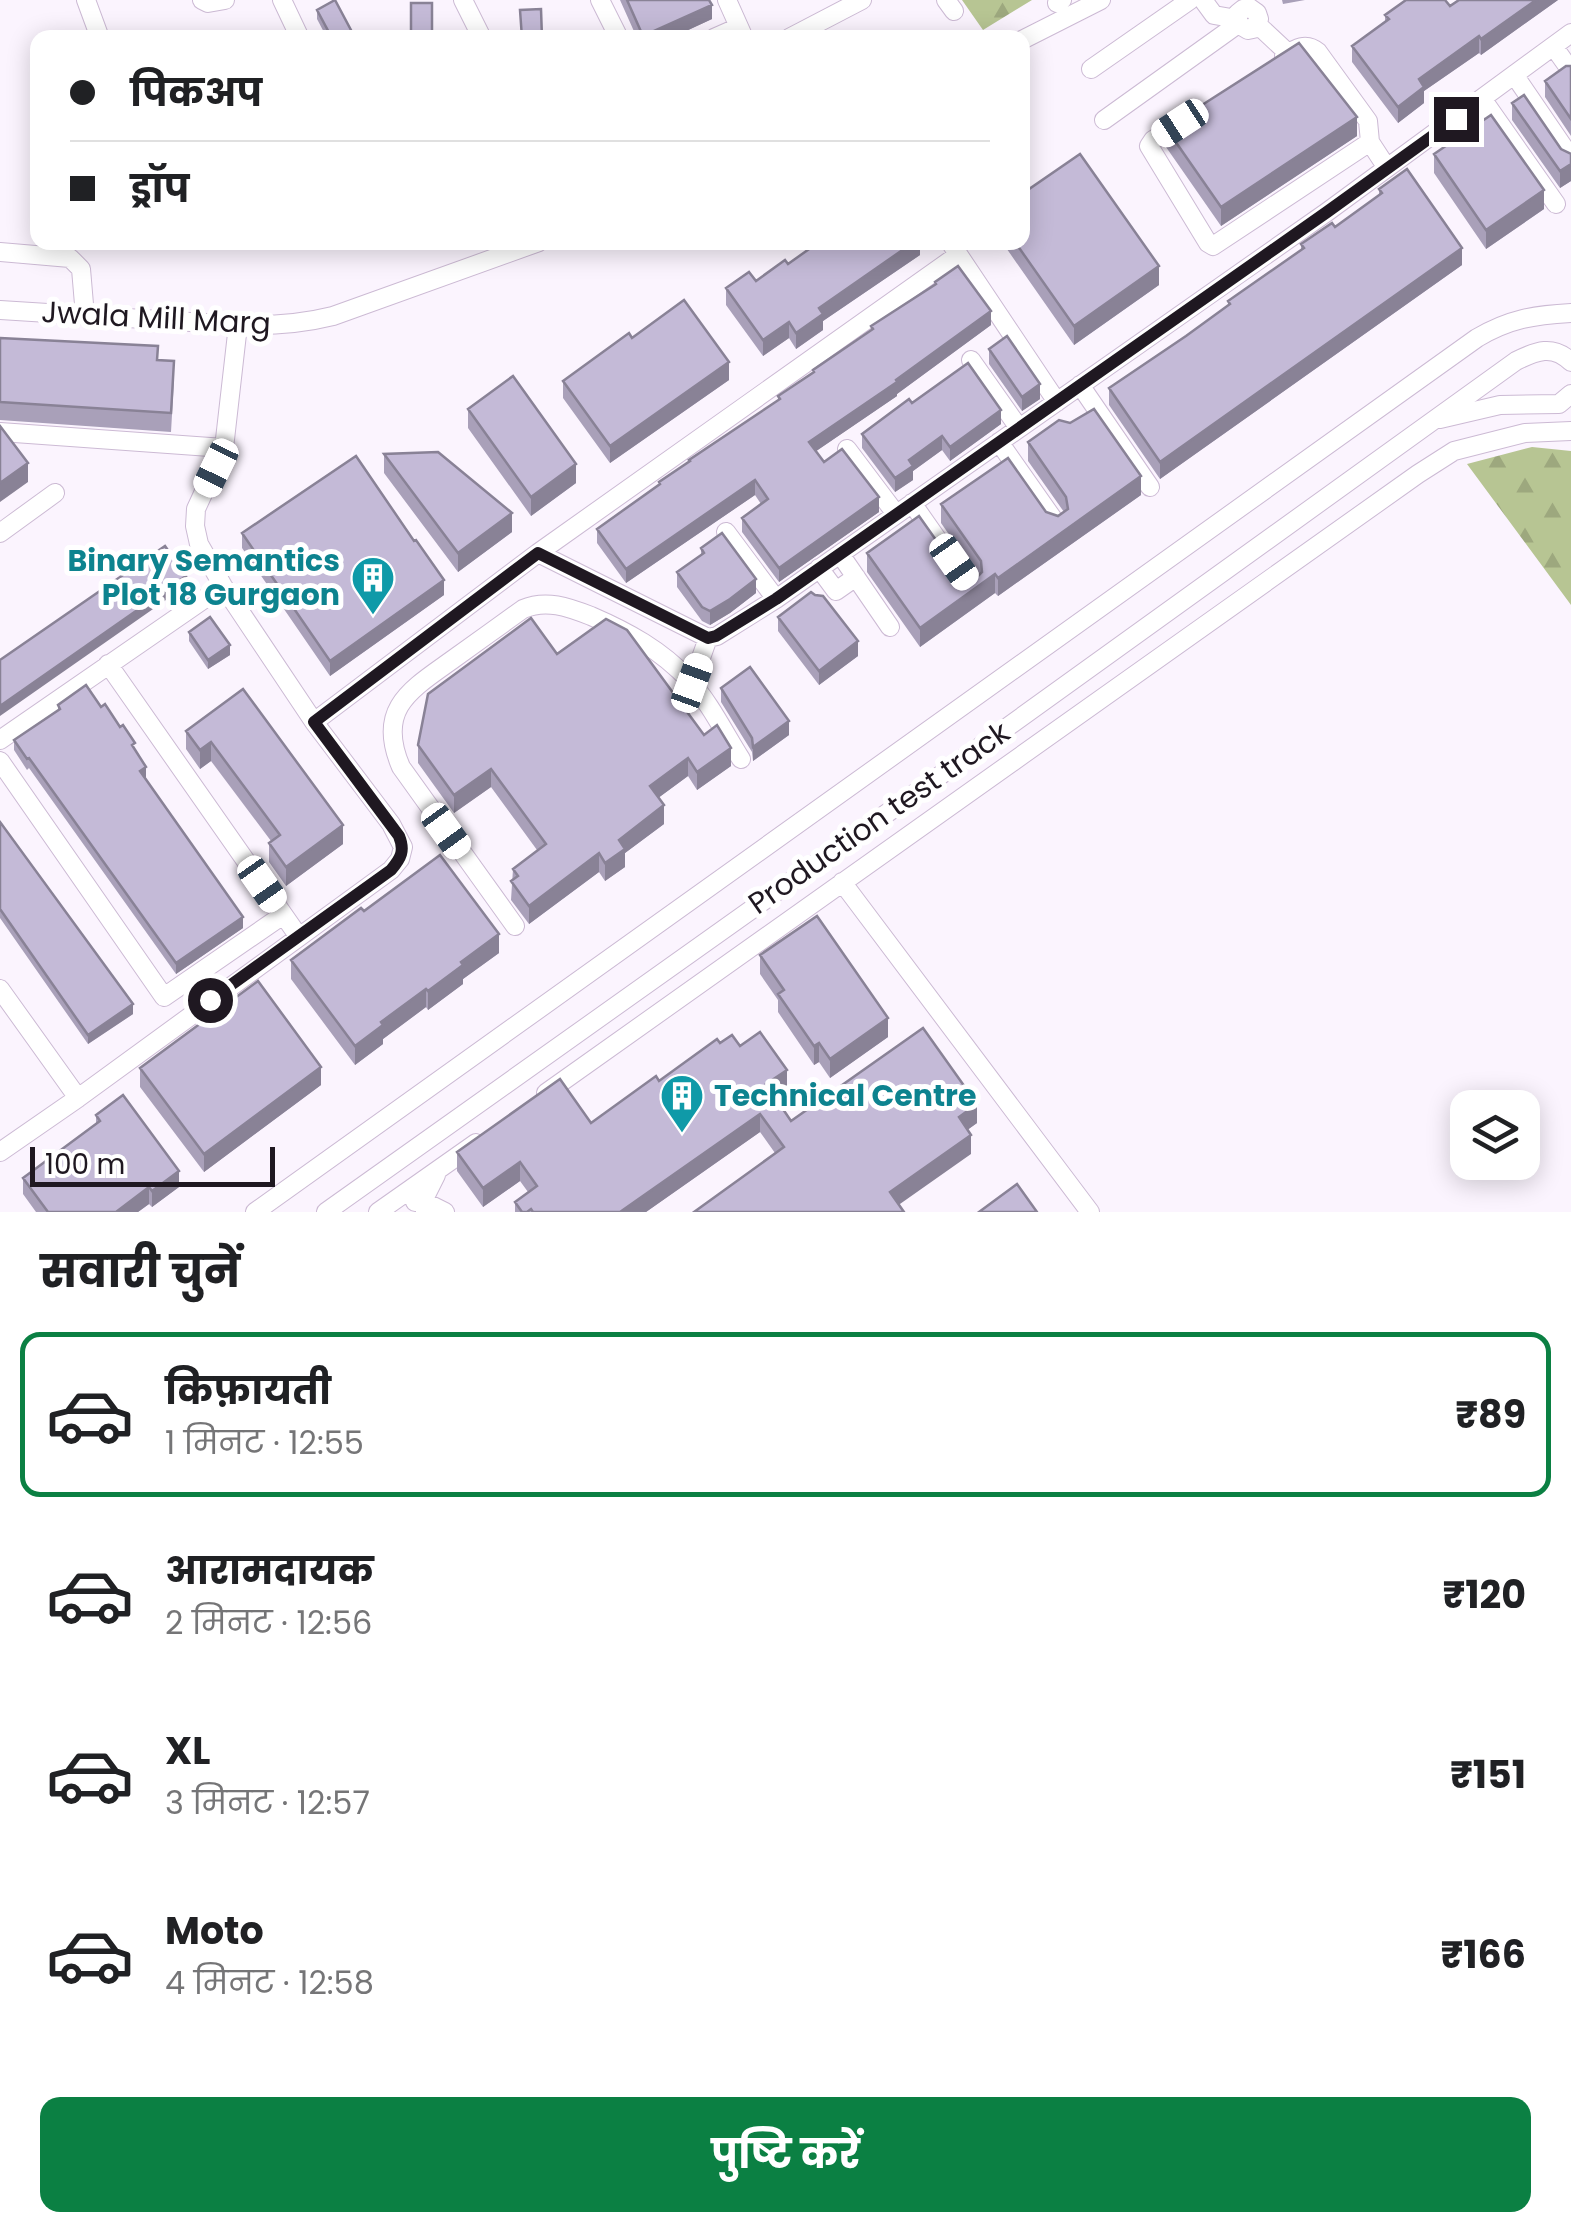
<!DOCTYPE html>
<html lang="hi">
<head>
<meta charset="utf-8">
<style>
  body { margin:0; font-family:Poppins,"Noto Sans Devanagari",sans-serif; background:#f6f6f6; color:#202124; height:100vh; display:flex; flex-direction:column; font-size:38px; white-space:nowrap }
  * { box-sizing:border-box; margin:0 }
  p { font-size:32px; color:#757577 }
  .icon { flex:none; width:55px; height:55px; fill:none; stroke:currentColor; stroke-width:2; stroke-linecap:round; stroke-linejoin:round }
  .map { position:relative; height:1212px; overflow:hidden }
  .side { display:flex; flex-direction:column; background:#fff; flex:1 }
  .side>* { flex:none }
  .top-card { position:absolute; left:30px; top:30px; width:1000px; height:220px; border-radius:20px; box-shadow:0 5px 25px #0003; display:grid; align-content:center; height:220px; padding:0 40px; background:#fff }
  .controls { position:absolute; left:1450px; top:1090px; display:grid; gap:20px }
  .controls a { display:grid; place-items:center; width:90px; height:90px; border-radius:20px; background:#fff; box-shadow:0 5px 25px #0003; font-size:50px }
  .scale { position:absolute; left:30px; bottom:25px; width:245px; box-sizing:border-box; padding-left:10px; border:5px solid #1f1821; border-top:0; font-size:28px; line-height:35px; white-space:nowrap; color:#1f1821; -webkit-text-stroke:8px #fff; paint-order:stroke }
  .end { position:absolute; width:45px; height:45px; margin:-22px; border:12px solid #1f1821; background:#fff; box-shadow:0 0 0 5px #fff }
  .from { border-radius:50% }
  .car { position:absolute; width:30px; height:60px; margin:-30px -15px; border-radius:12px; box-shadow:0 0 8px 2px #0007; background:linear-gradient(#fff 24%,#345 0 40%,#fff 0 76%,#345 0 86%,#fff 0) }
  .top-card b { display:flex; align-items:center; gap:35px; height:95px; font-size:38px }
  .top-card b+b { border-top:2px solid #e0e0e0 }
  .top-card i { width:25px; height:25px; background:#202124 }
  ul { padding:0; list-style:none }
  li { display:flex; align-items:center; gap:30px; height:165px; margin:0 20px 15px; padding:0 20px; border:5px solid transparent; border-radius:20px }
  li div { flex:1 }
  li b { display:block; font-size:38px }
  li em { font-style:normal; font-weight:700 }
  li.on { border-color:#0b8043 }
  li>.icon { width:90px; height:90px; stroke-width:1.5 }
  h2 { padding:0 40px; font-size:45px; line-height:120px }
  .primary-button { display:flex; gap:20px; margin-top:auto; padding:20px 40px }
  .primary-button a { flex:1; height:115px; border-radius:20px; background:#0b8043; color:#fff; font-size:40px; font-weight:700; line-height:115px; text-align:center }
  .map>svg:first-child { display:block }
</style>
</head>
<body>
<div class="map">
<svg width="1571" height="1212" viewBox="0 0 1571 1212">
  <defs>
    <pattern id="forest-firs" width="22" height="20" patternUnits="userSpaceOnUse" patternTransform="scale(2.5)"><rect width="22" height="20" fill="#b7c593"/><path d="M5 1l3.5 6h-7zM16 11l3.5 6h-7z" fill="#9da87e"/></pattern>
  </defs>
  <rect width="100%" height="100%" fill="#fbf4fe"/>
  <path fill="url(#forest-firs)" d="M962,0H1032L983,30Z
    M1532,447L1571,451V605L1467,464Z"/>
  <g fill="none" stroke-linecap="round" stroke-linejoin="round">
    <defs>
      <path id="minor" d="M86,0L100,38
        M202,0L208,3L225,0
        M282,0L300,38
        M463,0L482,38
        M600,0L619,38
        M727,0L744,38
        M946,0L954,11
        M1203,0L1214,15L1237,19
        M1057,3L1062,0
        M1258,25L1288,53
        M714,38L739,27
        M789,38L862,0
        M1022,40L1101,0
        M1554,47L1571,71
        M1284,56C1296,48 1306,42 1318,52L1368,121L1370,142L1387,168
        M1091,69L1190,0
        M1515,76L1571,158
        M1483,100L1556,204
        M1187,119L1153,140L1149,146L1208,243L1213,246L1370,142
        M1104,120L1238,24V13L1243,9L1250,8L1257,13L1259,19L1253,29L1248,30L1238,24
        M950,242L1057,402
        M0,252L70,258L81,269L85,316
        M0,310L238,325C271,326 301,324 333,316L539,242
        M971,360L1019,428
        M1080,385L1150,487
        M1440,419L1500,405L1559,404L1571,394
        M0,432L224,448
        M999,442L1056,523
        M847,449L896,514
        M912,503L970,586
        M726,532L776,599
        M0,533L55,493
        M538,553L708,638L717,636L776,599L1327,212L1571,33
        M840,554L890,627
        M819,568L836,591L856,577
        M108,664L299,937
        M692,683L708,638
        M314,722L538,553L958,255
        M0,740L223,586
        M0,761L164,997L283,915
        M842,882L1090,1212
        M515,926L401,767C376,709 410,690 452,660C476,643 499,626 523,609C546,599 568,607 591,616C628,632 661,650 689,680C710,703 725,734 741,759
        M0,989L78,1098
        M546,1093L1418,474L1454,451L1525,433L1571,431
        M0,1152L78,1098L391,870L400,859L403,847L391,824L314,722L223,586L199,544L195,526L196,509L224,448L238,325
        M415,1202H425L445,1212
        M255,1212L1477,338C1509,319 1534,315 1571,313
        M326,1212L952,767L1516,361C1536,351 1553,344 1571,362
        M378,1212L476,1143
        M425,1212V1197L436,1175"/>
    </defs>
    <use href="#minor" stroke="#ccbad4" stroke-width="20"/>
    <use href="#minor" stroke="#fff" stroke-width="18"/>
  </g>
  <path fill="#a9a0b9" d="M620,0H709L712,19L671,38H637Z
    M1282,0H1305L1283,4Z
    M1558,0L1481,55L1479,53L1424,91V103L1398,123L1352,62V46L1385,21V15L1450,6Z
    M317,10L352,38H327L317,19Z
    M1571,66V136L1545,97V81Z
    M1512,103L1571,181L1560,188L1512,120Z
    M1166,128L1357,136L1221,226L1166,147Z
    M1434,154L1544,209L1486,249L1434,173Z
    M1379,189L1462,265L1160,479L1109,405V388L1186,336L1228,305V301L1301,250V244L1335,227L1379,196Z
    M920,242V255L823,321V330L796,349L789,338L763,356L726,305V288L756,281L788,264Z
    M1002,242H1022L1159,285L1074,345Z
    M935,282L991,325L897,394V396L816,451L824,462L879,512L779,582L742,532V518L761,504L755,495L626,583L597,543V529L659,485V482L689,462V460L778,401V396L813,372V370L871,330V326L935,285Z
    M0,338L174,380L171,432L0,420Z
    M632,338L729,380L610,463L563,398V381Z
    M989,349L1040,399L1022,411L989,364Z
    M912,403L1001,424L950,461L942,450L913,471V480L895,492L862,448V434Z
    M468,409L576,483L531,516L468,428Z
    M1028,442L1141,495L998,596L995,593L920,647L867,572V553L960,574L966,579L976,578L978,576L941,523V504L1046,512L1058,516L1064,512L1028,461Z
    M384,454L512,532L458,572L384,473Z
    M242,533L444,595L330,676L242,548Z
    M701,548L756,593L730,613L710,625L702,621L677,587V572L701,555Z
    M778,617L858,656L819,685L778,631Z
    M189,632L230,655L208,669L189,641Z
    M557,654L704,735L731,766L697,790L688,776L658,798L664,824L625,853V867L605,881L599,872L529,924L511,900L513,869L537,850L491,787L454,813L418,763V745Z
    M721,688L789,735L753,761L752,752L721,702Z
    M243,689L343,844L286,886L269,862V843L271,841L211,761L200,769L186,749V731Z
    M58,705L101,707L135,750L146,777L144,778L243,928L176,974L29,768L27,770L14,750V740L58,710Z
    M0,822L133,1014L88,1044L0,918Z
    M364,911L499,953L463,979V984L428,1010L426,1007L383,1039V1044L355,1065L291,979V960Z
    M760,955L888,1037L830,1078L819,1062L814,1065L778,1012V1000L760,974Z
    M720,1043L740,1046L787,1088L775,1097L791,1121L977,1123L967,1130L971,1154L775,1153L760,1132L646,1212H515V1202L528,1192L520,1181L483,1207L457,1171V1152L591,1123Z
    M140,1068L321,1085L204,1172L140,1087Z
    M96,1115L179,1187L152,1207L149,1204L138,1212H36L23,1194V1178L96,1124Z"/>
  <path fill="#898296" d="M1536,0H1558L1481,55V39Z
    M712,5V19L671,38H643V36Z
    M1479,36V53L1424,91V103L1398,123V107L1419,79Z
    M1357,117V136L1221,226V207Z
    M1571,164V181L1560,188V171Z
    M1544,190V209L1486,249V230Z
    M914,242H920V255L823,321V330L796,349V333L819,308Z
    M1462,248V265L1160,479V462Z
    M1159,266V285L1074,345V326Z
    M991,311V325L897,394V396L809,456V442Z
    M789,322V338L763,356V340Z
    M729,362V380L610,463V446Z
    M1040,384V399L1022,411V397Z
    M1001,410V424L950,461V447Z
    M942,436V450L913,471V480L895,492V478L909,460Z
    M28,463V482L0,502V483Z
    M576,464V483L531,516V497Z
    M1141,476V495L998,596V578Z
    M755,480V495L626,583V569Z
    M879,497V512L779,582V568Z
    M512,513V532L458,572V553Z
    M995,574V593L920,647V628Z
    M186,576V586L0,716V706Z
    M756,579V593L730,613L710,625V611Z
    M444,580V595L330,676V661Z
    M858,641V656L819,685V671Z
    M230,645V655L208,669V660Z
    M789,721V735L753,761V747Z
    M211,742V761L200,769V750Z
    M731,748V766L697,790V772Z
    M688,758V776L650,804V786Z
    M146,767V777L140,782V771Z
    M491,769V787L454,813V795Z
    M664,805V824L625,853V867L605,881V863L619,840Z
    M343,825V844L286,886V867Z
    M599,853V872L529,924V906Z
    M243,917V928L176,974V963Z
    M499,934V953L463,979V984L428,1010V991L461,962Z
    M426,989V1007L383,1039V1044L355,1065V1046L381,1022Z
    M133,1004V1014L88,1044V1035Z
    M888,1018V1037L830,1078V1059Z
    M819,1043V1062L814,1065V1046Z
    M321,1067V1085L204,1172V1154Z
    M787,1070V1088L766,1103V1084Z
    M977,1104V1123L959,1136V1117Z
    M760,1114V1132L646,1212H620Z
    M971,1135V1154L890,1211V1192Z
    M520,1162V1181L483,1207V1188Z
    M179,1171V1187L152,1207V1191Z
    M149,1187V1204L138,1212H116Z"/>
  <path fill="#c4bad7" stroke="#898296" stroke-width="2.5" d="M335,0L352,32L341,38H332L317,10Z
    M627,0H709L712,5L643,36Z
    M1406,0H1445L1450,6L1459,0H1536L1481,39L1479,36L1419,79L1424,87L1398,107L1352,46L1389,19L1385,15Z
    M411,3H432V38H411Z
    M541,9L542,38H522L520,10Z
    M1299,43L1357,117L1221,207L1166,128Z
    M1566,66H1571V119L1545,81Z
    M1524,95L1561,149L1571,154V164L1560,171L1512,103Z
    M1491,115L1544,190L1486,230L1434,154Z
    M1080,154L1159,266L1074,326L1015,242H1022V194Z
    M1407,169L1462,248L1160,462L1109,388L1186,336L1230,304L1228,301L1304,248L1301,244L1332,223L1335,227L1382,193L1379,189Z
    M819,242H914L819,308L823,314L796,333L789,322L763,340L726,288L749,272L756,281L785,260L788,264Z
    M958,266L991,311L896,380L897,382L809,442L824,462L842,449L879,497L779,568L742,518L768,499L755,480L626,569L597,529L660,484L659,482L690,461L689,460L780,399L778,396L814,372L813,370L873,329L871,326L936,284L935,282Z
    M684,300L729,362L610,446L563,381L629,333L632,338Z
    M1007,336L1040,384L1022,397L989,349Z
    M0,338L158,346L157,360L174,361L171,413L0,402Z
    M968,363L1001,410L950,447L942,436L909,460L913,466L895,478L862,434L909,399L912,403Z
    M513,376L576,464L531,497L468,409Z
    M1094,409L1141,476L998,578L995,574L920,628L867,553L919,516L960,574L966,579L976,578L982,572L981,561L941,504L1008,458L1046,512L1058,516L1068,509L1066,497L1028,442L1059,420L1070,423Z
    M0,426L28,463L0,483Z
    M438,452L512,513L458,553L384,454Z
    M356,456L414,541L416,540L444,580L330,661L242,533Z
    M722,533L756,579L730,599L710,611L702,607L677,572L704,553L701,548Z
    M165,546L186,576L0,706V660Z
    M811,592L815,595L823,596L858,641L819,671L778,617Z
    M210,617L230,645L208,660L189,632Z
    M531,618L557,654L606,619L627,630L704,735L717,725L731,748L697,772L688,758L650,786L664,805L619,840L625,849L605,863L599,853L529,906L511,881L518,876L513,869L546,844L491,769L454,795L418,745L428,694Z
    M750,667L789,721L753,747L752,738L721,688Z
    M86,685L101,707L105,704L120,727L123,725L135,743L132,745L146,767L140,771L243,917L176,963L29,758L27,759L14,740L60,709L58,705Z
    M243,689L343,825L286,867L269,843L280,835L211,742L200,750L186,731Z
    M0,822L133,1004L88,1035L0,909Z
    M440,855L499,934L461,962L463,965L428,991L426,989L381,1022L383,1025L355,1046L291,960L361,908L364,911Z
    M817,916L888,1018L830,1059L819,1043L814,1046L778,994L784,990L760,955Z
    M258,981L321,1067L204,1154L140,1068Z
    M923,1028L977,1104L959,1117L971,1135L890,1192L904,1212H694L784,1147L760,1114L620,1212H533L531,1209L527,1212H522L515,1202L537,1186L520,1162L483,1188L457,1152L560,1079L591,1123L656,1076L659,1081L717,1039L720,1043L732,1035L740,1046L760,1032L787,1070L766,1084L791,1121Z
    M123,1095L179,1171L152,1191L149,1187L116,1212H48L23,1178L100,1121L96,1115Z
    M1017,1184L1037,1212H979Z"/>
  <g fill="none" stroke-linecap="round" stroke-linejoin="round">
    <path stroke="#1f1821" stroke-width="12" d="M210,1000L391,870C401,858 405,851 399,836L314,722L538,553L708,638L716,636L776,599L1327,212L1456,119"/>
  </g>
  <defs>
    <symbol id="building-pin" viewBox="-11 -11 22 30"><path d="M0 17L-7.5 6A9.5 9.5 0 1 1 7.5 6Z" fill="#0f9aa8" stroke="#fff"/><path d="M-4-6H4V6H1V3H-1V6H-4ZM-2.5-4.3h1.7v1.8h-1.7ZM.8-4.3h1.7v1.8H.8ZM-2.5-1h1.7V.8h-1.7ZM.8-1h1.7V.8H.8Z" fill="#fff"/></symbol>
  </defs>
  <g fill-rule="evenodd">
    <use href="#building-pin" x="348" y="553" width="50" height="68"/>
    <use href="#building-pin" x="657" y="1071" width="50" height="68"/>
  </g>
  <g text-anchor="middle" stroke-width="10" stroke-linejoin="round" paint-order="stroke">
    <g font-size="30" fill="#1f1821" stroke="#fff">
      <text transform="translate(156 318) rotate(3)" y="10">Jwala Mill Marg</text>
      <text transform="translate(879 818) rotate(-35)" y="10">Production test track</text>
    </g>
    <g font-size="30" font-weight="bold" fill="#0d838f" stroke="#fff" text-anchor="end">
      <text x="340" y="571">Binary Semantics<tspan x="340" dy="34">Plot 18 Gurgaon</tspan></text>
      <text x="714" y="1106" text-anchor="start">Technical Centre</text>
    </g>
  </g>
</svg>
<div class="controls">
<a><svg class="icon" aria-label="layers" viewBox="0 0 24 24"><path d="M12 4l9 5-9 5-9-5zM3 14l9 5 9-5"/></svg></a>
</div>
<div class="scale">100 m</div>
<i class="end from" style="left:210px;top:1000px"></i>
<i class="end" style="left:1456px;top:119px"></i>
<i class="car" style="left:1180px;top:123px;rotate:237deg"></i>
<i class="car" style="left:216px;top:468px;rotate:206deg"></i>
<i class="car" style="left:954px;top:562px;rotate:145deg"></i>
<i class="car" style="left:692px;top:683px;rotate:20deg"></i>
<i class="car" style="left:446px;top:831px;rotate:144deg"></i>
<i class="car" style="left:262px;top:884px;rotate:145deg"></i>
<div class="top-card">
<b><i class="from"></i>पिकअप</b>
<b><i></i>ड्रॉप</b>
</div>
</div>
<section class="side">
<h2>सवारी चुनें</h2>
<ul>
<li class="on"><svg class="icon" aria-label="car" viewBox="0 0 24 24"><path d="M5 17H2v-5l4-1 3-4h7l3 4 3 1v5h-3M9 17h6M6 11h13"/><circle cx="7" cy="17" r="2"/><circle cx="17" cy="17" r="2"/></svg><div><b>किफ़ायती</b><p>1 मिनट · 12:55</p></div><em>₹89</em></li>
<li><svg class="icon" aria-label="car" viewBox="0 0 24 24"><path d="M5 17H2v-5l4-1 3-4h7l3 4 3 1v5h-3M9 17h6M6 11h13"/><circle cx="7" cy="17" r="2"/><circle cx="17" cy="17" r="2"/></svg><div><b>आरामदायक</b><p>2 मिनट · 12:56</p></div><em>₹120</em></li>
<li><svg class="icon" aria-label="car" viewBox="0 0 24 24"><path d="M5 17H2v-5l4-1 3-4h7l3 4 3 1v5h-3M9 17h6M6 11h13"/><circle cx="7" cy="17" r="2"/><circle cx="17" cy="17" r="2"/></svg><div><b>XL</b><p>3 मिनट · 12:57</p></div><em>₹151</em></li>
<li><svg class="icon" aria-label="car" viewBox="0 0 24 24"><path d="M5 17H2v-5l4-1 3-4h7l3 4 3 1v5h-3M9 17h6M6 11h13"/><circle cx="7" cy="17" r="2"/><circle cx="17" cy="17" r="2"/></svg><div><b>Moto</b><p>4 मिनट · 12:58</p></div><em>₹166</em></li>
</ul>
<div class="primary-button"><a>पुष्टि करें</a></div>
</section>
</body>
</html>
